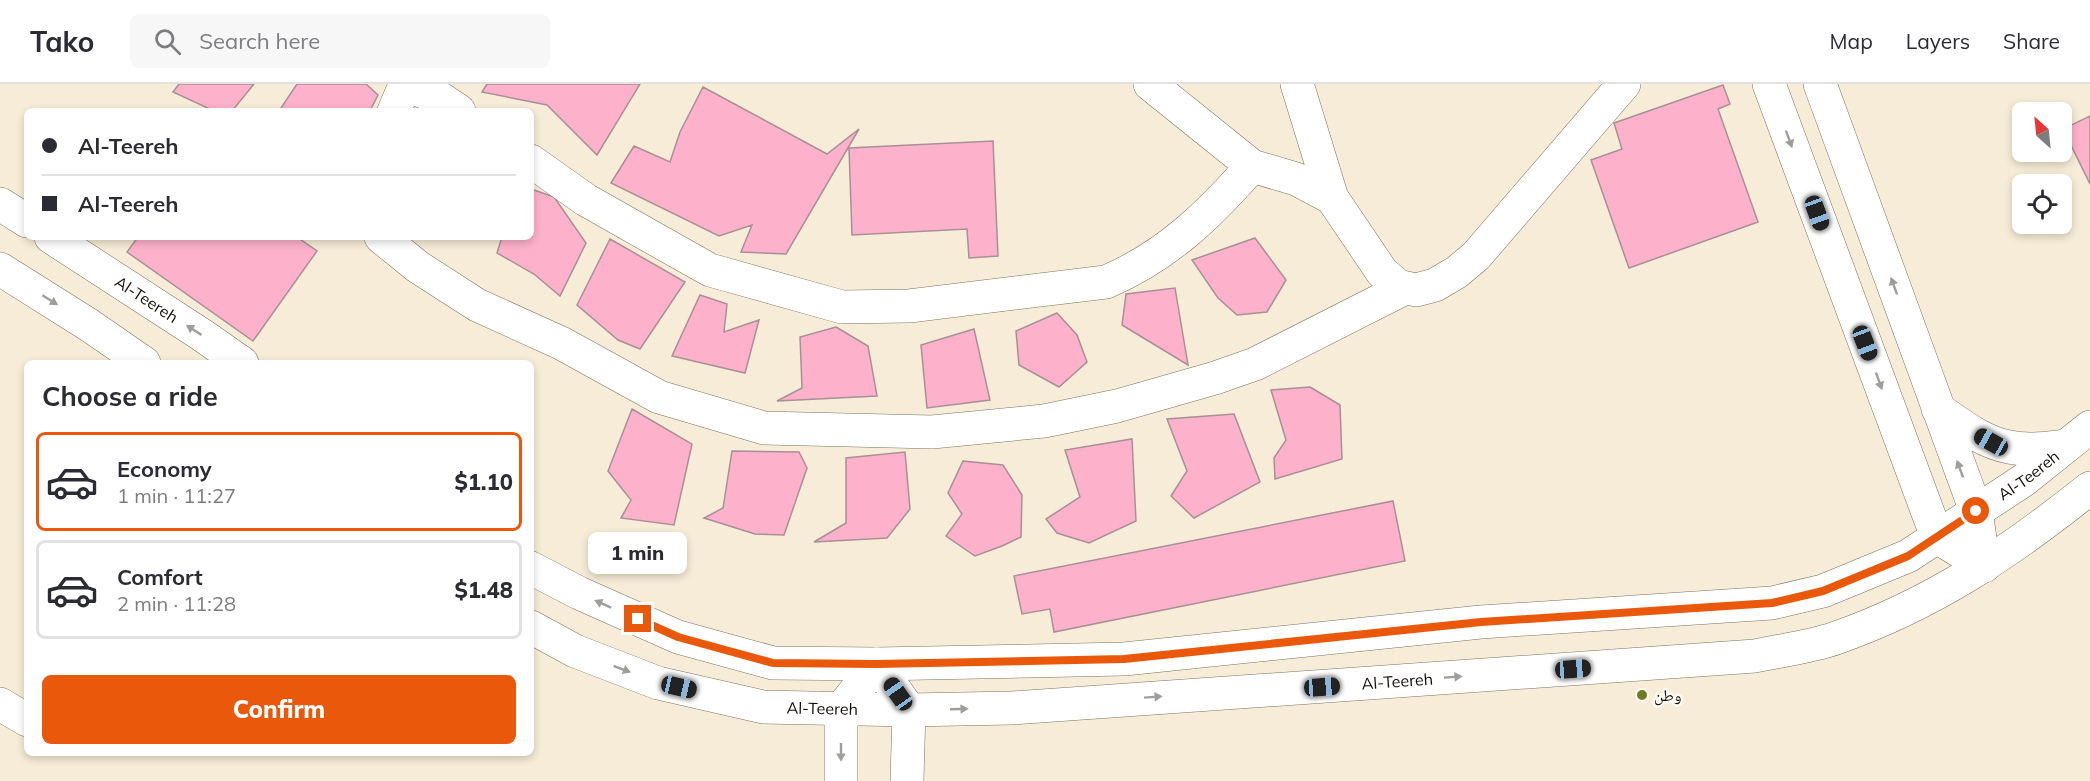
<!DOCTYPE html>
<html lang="en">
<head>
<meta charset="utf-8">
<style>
  body { margin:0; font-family:Mulish,"Noto Naskh Arabic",sans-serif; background:#f7f7f7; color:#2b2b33; height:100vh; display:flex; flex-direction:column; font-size:22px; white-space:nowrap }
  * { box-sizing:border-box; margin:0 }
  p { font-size:20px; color:#7c7c81 }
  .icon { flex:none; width:33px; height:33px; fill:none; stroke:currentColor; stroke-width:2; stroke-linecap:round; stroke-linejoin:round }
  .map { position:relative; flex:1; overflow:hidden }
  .sheet { position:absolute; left:24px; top:276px; width:510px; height:396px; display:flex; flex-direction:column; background:#fff; border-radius:9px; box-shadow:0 3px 9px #0003 }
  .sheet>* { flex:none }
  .banner { position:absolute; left:24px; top:24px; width:510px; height:132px; border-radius:9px; box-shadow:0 3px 9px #0003; display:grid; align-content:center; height:132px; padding:0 18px; background:#fff }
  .needle { width:39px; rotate:333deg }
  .tools { position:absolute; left:2012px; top:18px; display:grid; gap:12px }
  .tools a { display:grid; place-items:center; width:60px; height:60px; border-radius:9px; background:#fff; box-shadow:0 3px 9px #0003; font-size:30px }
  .end { position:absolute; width:27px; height:27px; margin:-14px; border:8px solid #ea580c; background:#fff; box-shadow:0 0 0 3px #fff }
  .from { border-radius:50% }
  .bubble { position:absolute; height:42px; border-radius:9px; background:#fff; box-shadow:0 3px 9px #0003; font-size:20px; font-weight:800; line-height:42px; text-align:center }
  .car { position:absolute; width:18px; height:36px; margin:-18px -9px; border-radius:8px; box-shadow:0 0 4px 2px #0007; background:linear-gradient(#222 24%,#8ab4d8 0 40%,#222 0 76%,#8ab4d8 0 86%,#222 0) }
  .banner b { display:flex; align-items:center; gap:21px; height:57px; font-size:22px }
  .banner b+b { border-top:2px solid #e1e1e2 }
  .banner i { width:15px; height:15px; background:#2b2b33 }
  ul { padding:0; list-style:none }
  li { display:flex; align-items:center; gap:18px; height:99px; margin:0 12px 9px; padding:0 6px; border:3px solid #e1e1e2; border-radius:9px }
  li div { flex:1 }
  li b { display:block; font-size:22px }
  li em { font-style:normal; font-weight:800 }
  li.current { border-color:#ea580c }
  li>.icon { width:54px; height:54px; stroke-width:1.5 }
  h2 { padding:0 18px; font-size:27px; line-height:72px }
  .cta { display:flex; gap:12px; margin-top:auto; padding:12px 18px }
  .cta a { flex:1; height:69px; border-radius:9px; background:#ea580c; color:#fff; font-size:24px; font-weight:800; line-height:69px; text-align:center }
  header { display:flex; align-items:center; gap:36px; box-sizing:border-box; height:84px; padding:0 30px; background:#fff; border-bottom:2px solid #e1e1e2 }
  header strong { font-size:28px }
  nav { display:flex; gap:33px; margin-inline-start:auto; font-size:21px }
  .search { width:420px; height:54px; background:#f7f7f7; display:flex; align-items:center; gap:15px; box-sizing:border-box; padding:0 21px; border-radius:9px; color:#7c7c81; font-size:22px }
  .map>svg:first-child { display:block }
</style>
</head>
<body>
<header>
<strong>Tako</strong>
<div class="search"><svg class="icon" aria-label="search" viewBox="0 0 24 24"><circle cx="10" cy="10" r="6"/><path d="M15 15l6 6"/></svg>Search here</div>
<nav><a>Map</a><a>Layers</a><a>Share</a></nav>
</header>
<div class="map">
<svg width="2090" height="697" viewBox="0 0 2090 697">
  <rect width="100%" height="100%" fill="#f7ecd7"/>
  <path fill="#fdb1ca" stroke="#a89097" stroke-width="1.5" d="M179,0H254L232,27H214L173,8Z
    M297,0H366L378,11L370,27H279Z
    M487,0H640L597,71L547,21L482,8Z
    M1723,1L1730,20L1718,25L1758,138L1629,184L1591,76L1622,65L1614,39Z
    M703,3L827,70L859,45L786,170L741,168L752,141L719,152L611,99L634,62L670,78L680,48Z
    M2090,32V100L2063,45Z
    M993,57L998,172L969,174L967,145L852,151L849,64Z
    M531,105L554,113L586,159L560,212L534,190L497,169L502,153H531Z
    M138,153H297L317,167L253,257L127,168Z
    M1255,154L1286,196L1267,228L1237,231L1218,214L1192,176Z
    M610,155L685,198L640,265L618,256L577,221Z
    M1175,204L1188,281L1122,241L1126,210Z
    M700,211L727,220L724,248L759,236L745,289L672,272Z
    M1057,229L1077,251L1087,278L1059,303L1019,281L1016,247Z
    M836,243L868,262L877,312L777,317L802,304L800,253Z
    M974,245L990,316L927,324L921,261Z
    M1310,303L1340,321L1342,375L1275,395L1274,374L1286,356L1271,306Z
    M632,325L692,360L674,441L621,434L631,416L608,387Z
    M1234,330L1260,398L1194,434L1171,412L1187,387L1167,335Z
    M1132,355L1136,437L1089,459L1057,449L1046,435L1080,413L1065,366Z
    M732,367L799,368L807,384L784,451L755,450L704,434L723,424Z
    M905,368L910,425L887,454L814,458L846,439V374Z
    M963,377L1003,381L1022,411L1021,453L1002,462L975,472L946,452L962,430L948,409Z
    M1393,417L1405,477L1054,548L1050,525L1022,530L1014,492Z"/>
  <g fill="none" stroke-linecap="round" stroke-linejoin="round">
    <defs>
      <path id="minor" d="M404,0L441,15L459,27
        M1150,0L1252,82L1296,95L1332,114L1382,188L1398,202L1416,206L1435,201L1457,188L1476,172L1624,0
        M1297,0L1332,114
        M1769,0L1937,453L1984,482
        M1820,0L1976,427L1984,482
        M394,27L405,1
        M531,77L586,116L710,186L842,223L909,222L1106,198C1167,172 1209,131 1252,82
        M381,153L418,183L477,221L561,259L659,313L764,344L932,348L1044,337L1117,322L1215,294L1255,280L1405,204
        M1938,325C1960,340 1982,358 2009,363C2028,367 2047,364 2066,362
        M0,620L27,636
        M841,697V625L877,580L909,626L907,697"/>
      <g id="major">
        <path d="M0,120L27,137"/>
        <path id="s1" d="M51,153L202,251L242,279"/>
        <path d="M0,185L89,241L144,279"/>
        <path id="s2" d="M531,484L579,509L678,553L773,579L877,580L1124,575L1481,538L1772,519L1823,507L1908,472L2024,396L2090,343"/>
        <path id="s3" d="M531,543L575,567L658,599L763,623L909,626L1012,624L1755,572C1782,566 1811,563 1836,554C1933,520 2010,468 2090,404"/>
      </g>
    </defs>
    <use href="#minor" stroke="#7d7360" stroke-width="34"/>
    <use href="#major" stroke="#7d7360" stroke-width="34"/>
    <use href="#minor" stroke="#fff" stroke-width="33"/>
    <use href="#major" stroke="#fff" stroke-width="33"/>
  </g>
  <defs><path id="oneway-solid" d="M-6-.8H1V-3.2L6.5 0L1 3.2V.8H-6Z" transform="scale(1.5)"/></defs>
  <g fill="#9f9e9b">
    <use href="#oneway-solid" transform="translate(1789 55) rotate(70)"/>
    <use href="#oneway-solid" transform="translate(1894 202) rotate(-110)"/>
    <use href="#oneway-solid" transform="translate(50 216) rotate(32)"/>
    <use href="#oneway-solid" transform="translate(194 246) rotate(-147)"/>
    <use href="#oneway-solid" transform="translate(1879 297) rotate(70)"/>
    <use href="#oneway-solid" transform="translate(1960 385) rotate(-110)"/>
    <use href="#oneway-solid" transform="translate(603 520) rotate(-156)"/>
    <use href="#oneway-solid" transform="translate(622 585) rotate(21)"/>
    <use href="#oneway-solid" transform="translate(1453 593) rotate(-4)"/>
    <use href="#oneway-solid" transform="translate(1153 613) rotate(-4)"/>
    <use href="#oneway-solid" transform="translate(959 625) rotate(-2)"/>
    <use href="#oneway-solid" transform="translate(841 668) rotate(90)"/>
  </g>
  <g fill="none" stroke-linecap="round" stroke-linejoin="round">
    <path stroke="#ea580c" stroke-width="8" d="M638,535L678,553L773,579L877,580L1124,575L1481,538L1772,519L1823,507L1908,472L1976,427"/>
  </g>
  <circle fill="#717b26" stroke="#fffaf2" stroke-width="2" cx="1642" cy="611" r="6"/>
  <g text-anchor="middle" stroke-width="5" stroke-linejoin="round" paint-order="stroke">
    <g font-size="16" fill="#100c06" stroke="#fffaf2">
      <text dy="6" stroke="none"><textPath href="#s1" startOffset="114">Al-Teereh</textPath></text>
      <text dy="6" stroke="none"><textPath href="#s2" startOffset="1552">Al-Teereh</textPath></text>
      <text dy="6" stroke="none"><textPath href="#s3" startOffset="882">Al-Teereh</textPath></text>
      <text dy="6" stroke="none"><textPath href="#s3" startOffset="306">Al-Teereh</textPath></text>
    </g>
    <g font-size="16" fill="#100c06" stroke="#fffaf2" text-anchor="start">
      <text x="1654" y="617">وطن</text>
    </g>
  </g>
</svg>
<div class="tools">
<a><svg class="needle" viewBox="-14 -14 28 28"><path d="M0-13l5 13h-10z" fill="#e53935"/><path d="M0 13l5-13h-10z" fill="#7c7c81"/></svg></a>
<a><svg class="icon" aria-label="locate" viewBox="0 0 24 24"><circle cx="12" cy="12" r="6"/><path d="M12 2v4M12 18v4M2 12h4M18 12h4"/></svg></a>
</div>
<i class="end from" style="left:1976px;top:427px"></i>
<i class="end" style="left:638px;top:535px"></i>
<div class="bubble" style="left:588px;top:448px;width:99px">1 min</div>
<i class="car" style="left:1817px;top:129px;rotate:160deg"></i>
<i class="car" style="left:1865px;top:259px;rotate:159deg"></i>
<i class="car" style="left:1991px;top:358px;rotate:299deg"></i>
<i class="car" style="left:1573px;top:585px;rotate:86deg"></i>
<i class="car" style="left:679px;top:603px;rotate:103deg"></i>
<i class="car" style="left:1322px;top:603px;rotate:86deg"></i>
<i class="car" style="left:898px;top:610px;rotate:325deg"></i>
<div class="banner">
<b><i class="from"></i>Al-Teereh</b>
<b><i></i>Al-Teereh</b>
</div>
<section class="sheet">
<h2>Choose a ride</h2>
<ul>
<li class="current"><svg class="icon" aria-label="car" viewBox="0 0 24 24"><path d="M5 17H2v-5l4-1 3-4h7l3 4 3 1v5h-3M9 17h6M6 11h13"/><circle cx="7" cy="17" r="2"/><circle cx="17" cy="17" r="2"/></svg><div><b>Economy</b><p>1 min · 11:27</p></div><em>$1.10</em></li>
<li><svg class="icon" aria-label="car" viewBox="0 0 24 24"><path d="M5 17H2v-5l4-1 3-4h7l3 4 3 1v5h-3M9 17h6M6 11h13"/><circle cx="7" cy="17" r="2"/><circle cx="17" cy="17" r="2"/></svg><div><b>Comfort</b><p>2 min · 11:28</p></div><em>$1.48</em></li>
</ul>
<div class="cta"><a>Confirm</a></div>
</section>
</div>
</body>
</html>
